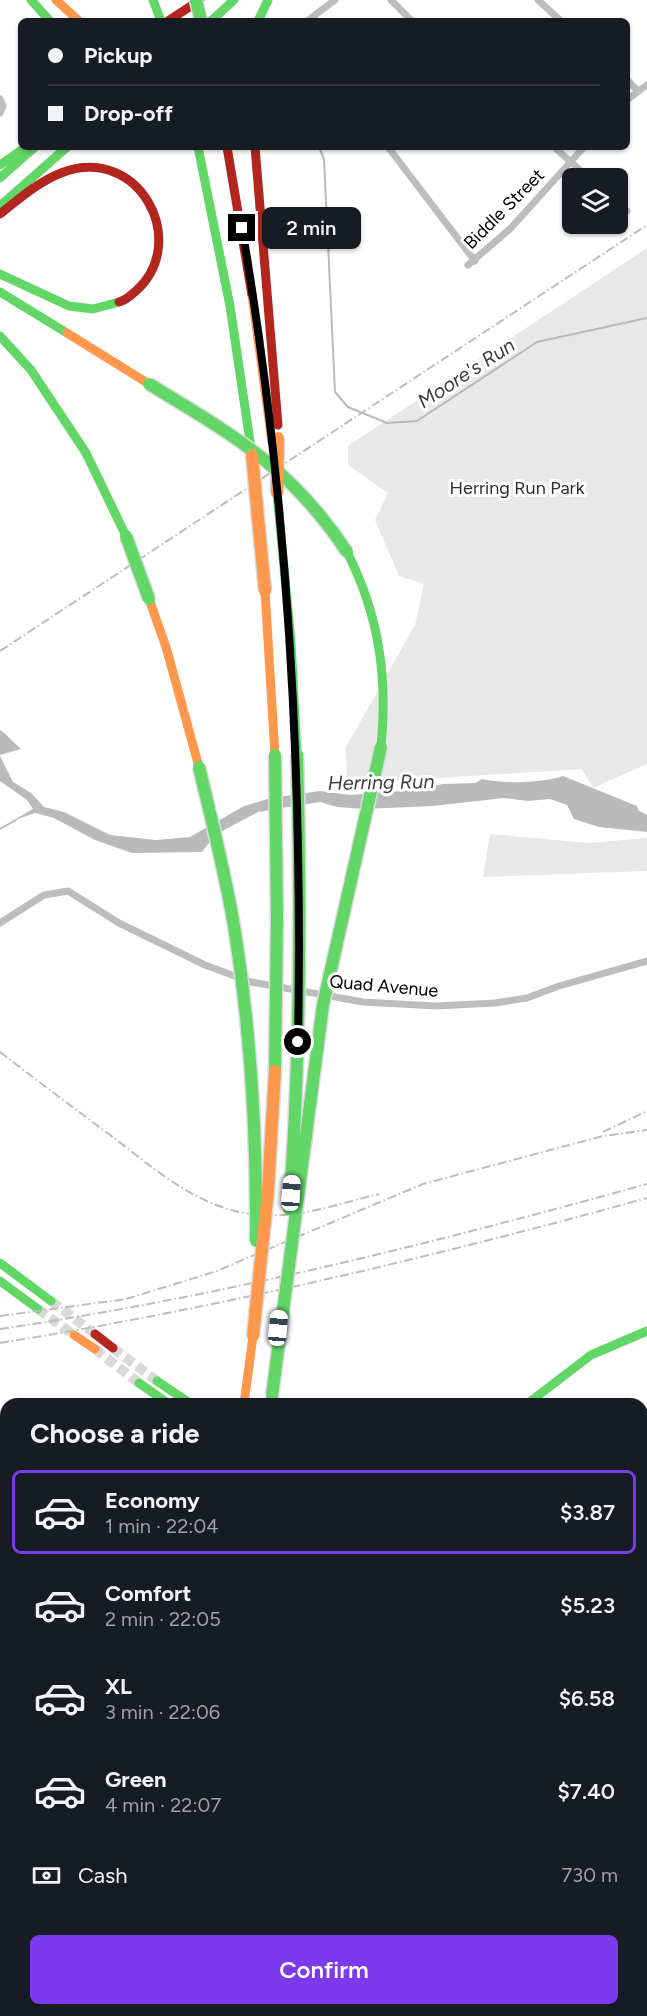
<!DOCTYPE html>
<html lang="en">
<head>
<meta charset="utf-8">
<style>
  body { margin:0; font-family:Figtree,sans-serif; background:#242831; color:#f1f3f6; height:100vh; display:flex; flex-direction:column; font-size:22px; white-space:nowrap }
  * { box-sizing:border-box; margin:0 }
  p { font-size:20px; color:#9ea1a6 }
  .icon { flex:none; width:33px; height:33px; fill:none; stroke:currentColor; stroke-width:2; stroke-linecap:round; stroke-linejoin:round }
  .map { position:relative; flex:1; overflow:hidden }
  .drawer { position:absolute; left:0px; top:1398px; width:648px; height:618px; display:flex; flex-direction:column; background:#171b24; border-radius:18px 18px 0 0; box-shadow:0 2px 4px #0004 }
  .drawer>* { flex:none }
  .hud { position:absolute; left:18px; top:18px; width:612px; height:132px; border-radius:9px; box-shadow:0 2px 4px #0004; display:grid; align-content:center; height:132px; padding:0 30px; background:#171b24 }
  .controls { position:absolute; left:562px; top:168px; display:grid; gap:12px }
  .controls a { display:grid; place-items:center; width:66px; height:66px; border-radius:9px; background:#171b24; box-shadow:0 2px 4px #0004; font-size:30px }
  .end { position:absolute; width:27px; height:27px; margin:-14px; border:8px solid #000; background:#fff; box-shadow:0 0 0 3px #fff }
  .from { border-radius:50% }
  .bubble { position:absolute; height:42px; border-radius:9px; background:#171b24; box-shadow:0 2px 4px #0004; font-size:20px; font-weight:600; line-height:42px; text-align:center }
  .car { position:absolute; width:18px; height:36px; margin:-18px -9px; border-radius:8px; box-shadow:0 0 4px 2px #0007; background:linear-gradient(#fff 24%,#345 0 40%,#fff 0 76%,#345 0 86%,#fff 0) }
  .hud b { display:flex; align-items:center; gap:21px; height:57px; font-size:22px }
  .hud b+b { border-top:2px solid #363941 }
  .hud i { width:15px; height:15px; background:#f1f3f6 }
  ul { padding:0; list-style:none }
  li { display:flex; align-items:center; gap:18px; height:84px; margin:0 12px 9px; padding:0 18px; border:3px solid transparent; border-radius:9px }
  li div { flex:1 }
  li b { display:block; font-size:22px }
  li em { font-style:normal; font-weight:600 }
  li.selected { border-color:#7c3aed }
  li>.icon { width:54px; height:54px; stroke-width:1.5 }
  h2 { padding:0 30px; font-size:27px; line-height:72px }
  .pay { display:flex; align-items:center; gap:15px; height:66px; padding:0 30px; font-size:22px }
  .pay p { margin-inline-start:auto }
  .action { display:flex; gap:12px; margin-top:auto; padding:12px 30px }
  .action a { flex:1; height:69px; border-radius:9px; background:#7c3aed; color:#fff; font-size:24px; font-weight:600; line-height:69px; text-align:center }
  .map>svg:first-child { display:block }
</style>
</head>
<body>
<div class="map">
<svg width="647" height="2016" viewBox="0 0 647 2016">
  <rect width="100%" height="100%" fill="#fff"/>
  <path fill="#e8e8e8" d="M647,248V764L593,788L582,769L347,784L346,747L415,625L424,584L399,576L375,520L388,493L348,465V446Z
    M490,834L589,843L647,838V871L483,877Z"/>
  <path fill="#bababa" d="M0,730L3,732L21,749L0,755Z
    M0,756L13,782L31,793L44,807L64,812L110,835L156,840L190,837L244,806L271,798L320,791L350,795L402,791L443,784L475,783L482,779C503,784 543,783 563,776L637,806L638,810L647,815V832L599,827L574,819L567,805L550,799L528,801L504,798L433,806L364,809L337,807L320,802L258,812L215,835L202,852L132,853L95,840L54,818L35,813L12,821L33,809L27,800L0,781Z"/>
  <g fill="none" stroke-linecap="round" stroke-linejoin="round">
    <path stroke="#bababa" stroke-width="2" d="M319,147L324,159L335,392L348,407L387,423L417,421L537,342L647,318
      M0,829L16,820"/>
    <path stroke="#d9d9d9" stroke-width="10" stroke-dasharray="10 5" stroke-linecap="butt" d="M51,1301L95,1334
      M38,1309L74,1335
      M113,1348L157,1381
      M95,1349L139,1383"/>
    <path stroke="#bdbdbd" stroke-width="7" d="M391,0L412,21
      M538,0L561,21
      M307,21L335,0
      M627,80L638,91
      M0,99L3,106L0,113
      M627,100L647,85
      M388,147L475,261
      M554,147L589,178
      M618,204L627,211
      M468,265L510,229L584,147
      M0,923L44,895L68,891L119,923L205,965L251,982L363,1002L436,1006L495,1003L527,998L559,986L647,961
      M642,1732L647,1735
      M642,1848L647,1844
      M642,1963L647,1960
      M625,2010L629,2016
      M404,2016L412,2010
      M567,2016L576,2010"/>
    <path stroke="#63d668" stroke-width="9" d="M31,0L50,21
      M153,0L161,21
      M211,21L234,0
      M258,21L268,0
      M198,147L230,306L252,455
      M0,165L26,147
      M0,178L35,147
      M0,206L67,147
      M0,274L69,306L93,309L119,302
      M0,292L67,333
      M0,336L31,370
      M31,370L86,453L126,536
      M277,493L291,642L297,754
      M347,552C379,615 388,677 381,747
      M0,1263L51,1301
      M0,1281L38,1309
      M157,1381L191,1404
      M139,1383L169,1404
      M527,1404L591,1355L647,1331
      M0,1705L6,1706
      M0,1780L6,1774
      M0,1801L6,1795"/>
    <path stroke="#ff974d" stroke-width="9" d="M56,0L79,21
      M252,295L272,442
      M67,333L149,384
      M265,591L275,755
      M149,599L166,647L199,767
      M74,1335L95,1349
      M244,1404L253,1336
      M642,1625L647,1627
      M642,1648L647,1650
      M131,2016L133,2010"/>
    <path stroke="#b3261e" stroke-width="9" d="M168,21L200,0
      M227,147L252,295
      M255,147L278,425
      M0,214C19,199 38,182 61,173C139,143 190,241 137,290C131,295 127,300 119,302
      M95,1334L113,1348
      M0,1697H6
      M158,2016L159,2010"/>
    <path stroke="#bdbdbd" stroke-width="2" stroke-dasharray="9 3 1.5 3" stroke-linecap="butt" d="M0,651L647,225
      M0,1052C35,1079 71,1106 106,1132C153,1167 200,1212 262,1215C301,1218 341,1203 379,1194
      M603,1132L647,1111
      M126,1299L214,1272L423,1184L603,1136L647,1130
      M0,1316L127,1299
      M0,1329C219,1297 434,1243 647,1184
      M0,1343C218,1308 434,1257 647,1198
      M642,1548L647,1545
      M6,2016L8,2010"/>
    <defs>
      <path id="fast-bridge" d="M196,0L201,21
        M149,384C233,435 291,467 347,552
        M126,536L149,599
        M199,767C212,822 226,876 235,932C251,1034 257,1137 256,1241
        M275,1071L277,918L275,755
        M289,1209C301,1057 301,906 297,754
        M272,1396L323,1005L381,747"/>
      <path id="slow-bridge" d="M252,455L265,591
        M277,493L278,438
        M253,1336L268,1191L275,1071"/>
    </defs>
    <use href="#fast-bridge" stroke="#dbdbdb" stroke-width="15" stroke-linecap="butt"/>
    <use href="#slow-bridge" stroke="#dbdbdb" stroke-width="15" stroke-linecap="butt"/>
    <use href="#fast-bridge" stroke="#63d668" stroke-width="12"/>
    <use href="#slow-bridge" stroke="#ff974d" stroke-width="12"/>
  </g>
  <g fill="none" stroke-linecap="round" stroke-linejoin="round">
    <path stroke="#000" stroke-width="8" d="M242,228C288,497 303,769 298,1042"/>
  </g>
  <g text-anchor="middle" stroke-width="6" stroke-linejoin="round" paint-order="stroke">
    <g font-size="18" fill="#000" stroke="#fff">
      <text transform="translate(504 209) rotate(-45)" y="6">Biddle Street</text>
      <text transform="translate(384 986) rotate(5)" y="6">Quad Avenue</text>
    </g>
    <g font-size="18" fill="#2c2c2c" stroke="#fff">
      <text x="517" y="494">Herring Run Park</text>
    </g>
    <g font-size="20" font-style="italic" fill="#3d3d3d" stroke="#fff">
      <text transform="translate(466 373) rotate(-33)" y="7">Moore's Run</text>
      <text transform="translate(381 782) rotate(-1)" y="7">Herring Run</text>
    </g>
  </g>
</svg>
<div class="controls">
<a><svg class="icon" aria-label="layers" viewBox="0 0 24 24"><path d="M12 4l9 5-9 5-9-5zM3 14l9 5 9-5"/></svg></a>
</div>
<i class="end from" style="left:298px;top:1042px"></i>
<i class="end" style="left:242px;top:228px"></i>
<div class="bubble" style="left:262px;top:207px;width:99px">2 min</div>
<i class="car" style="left:291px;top:1193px;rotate:4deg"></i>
<i class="car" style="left:278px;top:1328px;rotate:5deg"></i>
<div class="hud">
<b><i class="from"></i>Pickup</b>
<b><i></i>Drop-off</b>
</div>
<section class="drawer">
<h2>Choose a ride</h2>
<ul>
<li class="selected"><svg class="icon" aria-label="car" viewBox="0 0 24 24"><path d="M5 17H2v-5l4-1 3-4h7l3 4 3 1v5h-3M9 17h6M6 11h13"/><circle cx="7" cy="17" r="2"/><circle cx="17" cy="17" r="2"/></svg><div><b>Economy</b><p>1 min · 22:04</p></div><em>$3.87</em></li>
<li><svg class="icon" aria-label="car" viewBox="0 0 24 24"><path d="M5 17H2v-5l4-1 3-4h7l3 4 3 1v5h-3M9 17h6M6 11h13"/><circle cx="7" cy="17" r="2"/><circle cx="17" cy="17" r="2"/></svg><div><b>Comfort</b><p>2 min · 22:05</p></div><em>$5.23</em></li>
<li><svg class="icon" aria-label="car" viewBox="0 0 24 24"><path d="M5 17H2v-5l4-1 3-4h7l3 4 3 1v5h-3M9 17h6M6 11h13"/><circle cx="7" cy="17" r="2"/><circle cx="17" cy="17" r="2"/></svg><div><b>XL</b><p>3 min · 22:06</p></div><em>$6.58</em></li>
<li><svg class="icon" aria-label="car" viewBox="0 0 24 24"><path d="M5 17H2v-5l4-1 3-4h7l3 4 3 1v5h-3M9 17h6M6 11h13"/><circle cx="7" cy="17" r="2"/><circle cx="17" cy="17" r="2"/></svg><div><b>Green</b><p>4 min · 22:07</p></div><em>$7.40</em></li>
</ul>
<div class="pay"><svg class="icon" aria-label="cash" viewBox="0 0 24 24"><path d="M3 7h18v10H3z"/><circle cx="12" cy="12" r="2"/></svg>Cash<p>730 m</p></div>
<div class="action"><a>Confirm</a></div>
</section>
</div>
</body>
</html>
